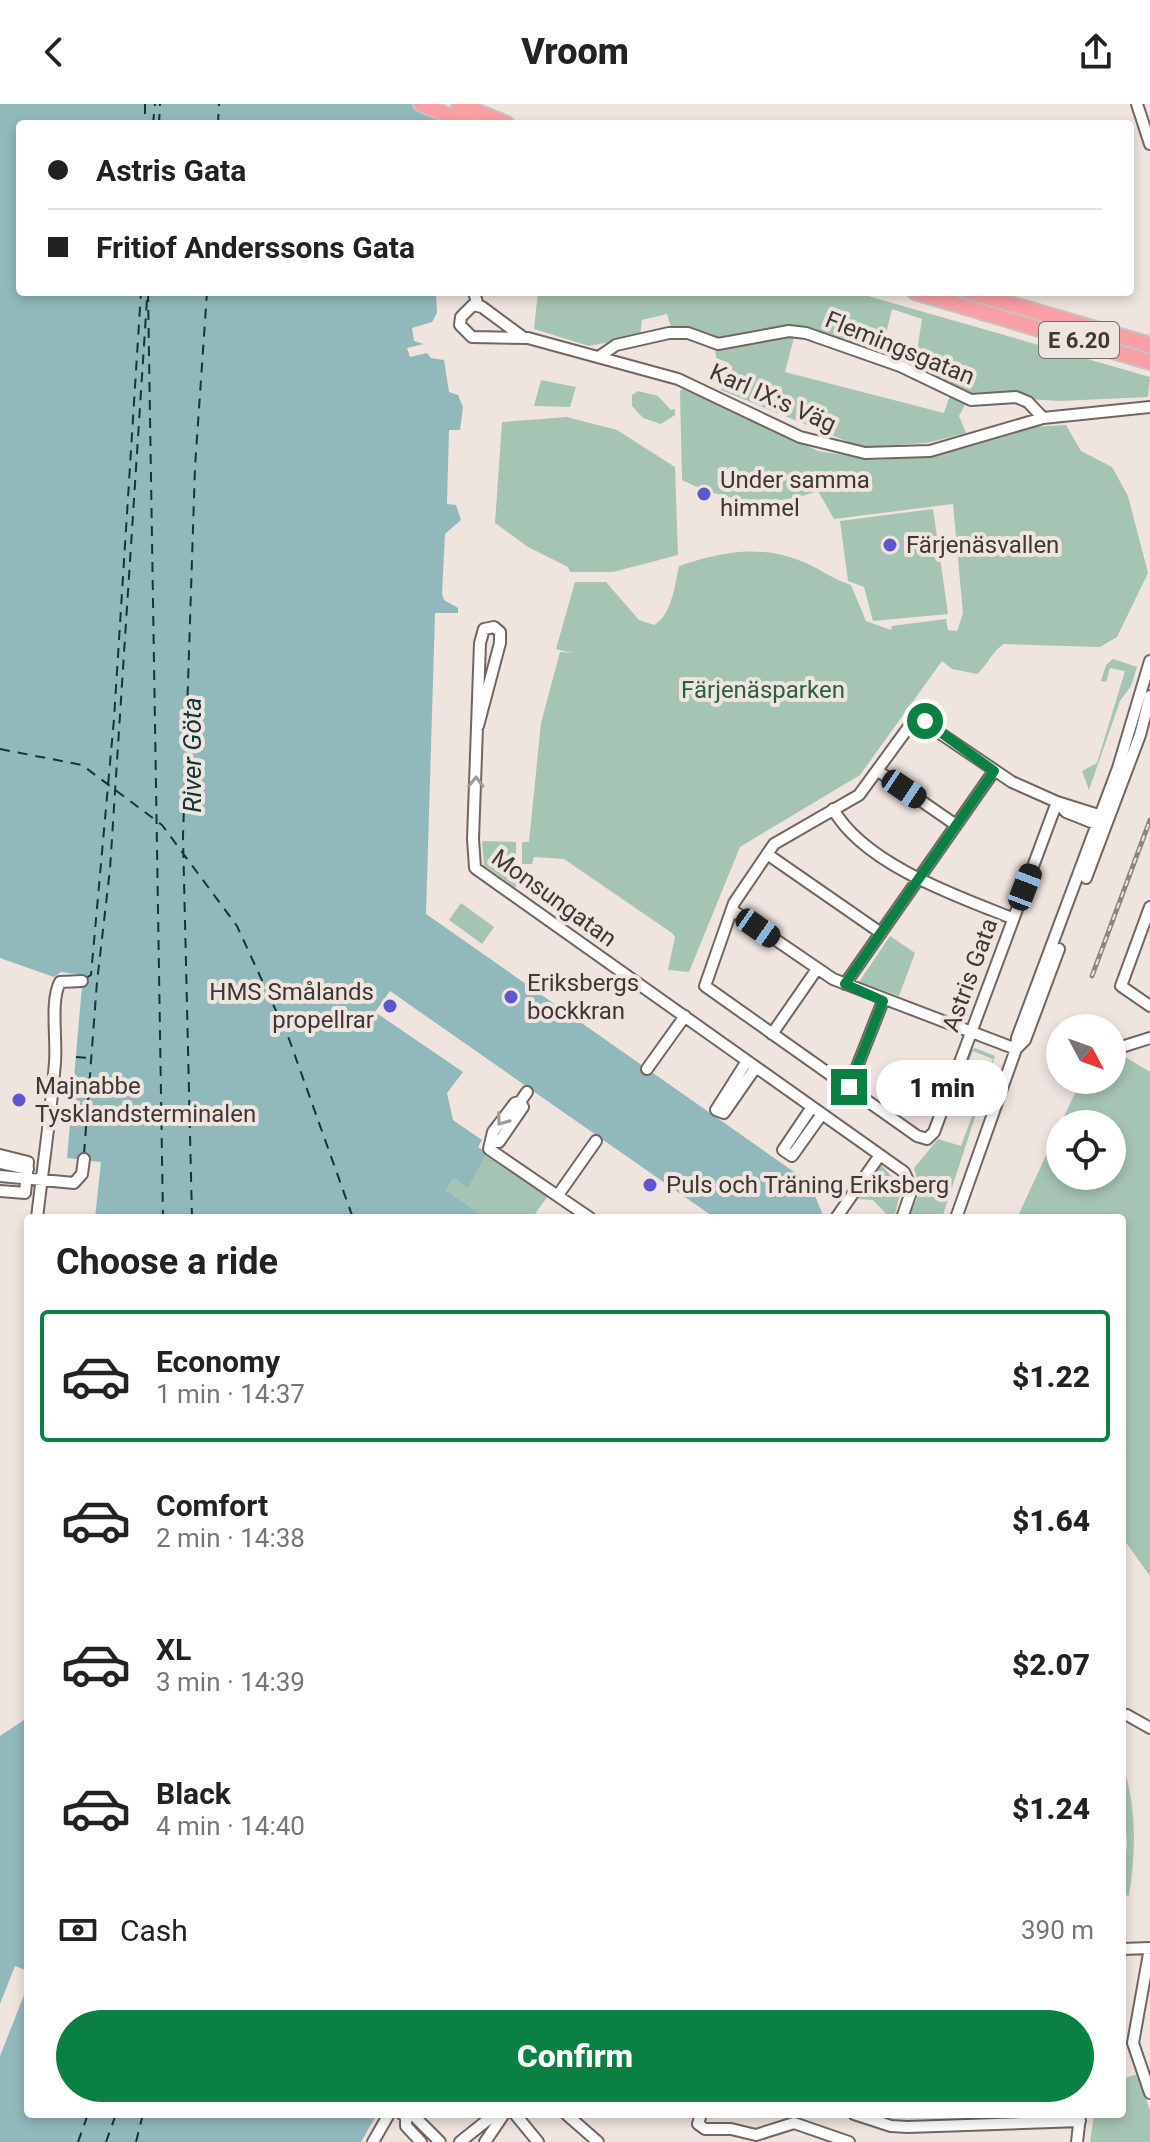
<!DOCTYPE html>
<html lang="en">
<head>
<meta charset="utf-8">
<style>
  body { margin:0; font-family:Roboto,sans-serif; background:#f6f6f6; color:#222; height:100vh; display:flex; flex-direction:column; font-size:30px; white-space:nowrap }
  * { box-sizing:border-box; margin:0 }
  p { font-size:26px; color:#767676 }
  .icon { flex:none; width:44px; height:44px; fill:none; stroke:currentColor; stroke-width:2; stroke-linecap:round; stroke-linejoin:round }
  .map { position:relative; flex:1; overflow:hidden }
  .drawer { position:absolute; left:24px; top:1110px; width:1102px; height:904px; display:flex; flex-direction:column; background:#fff; border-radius:8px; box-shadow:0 4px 12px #0003 }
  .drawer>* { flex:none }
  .banner { position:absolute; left:16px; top:16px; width:1118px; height:176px; border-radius:8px; box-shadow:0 4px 12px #0003; display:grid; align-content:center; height:176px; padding:0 32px; background:#fff }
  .needle { width:52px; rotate:131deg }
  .controls { position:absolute; left:1046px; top:910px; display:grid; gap:16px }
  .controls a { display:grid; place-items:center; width:80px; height:80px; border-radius:50%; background:#fff; box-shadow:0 4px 12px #0003; font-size:40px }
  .end { position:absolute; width:36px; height:36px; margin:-18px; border:10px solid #0b8043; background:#fff; box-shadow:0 0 0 4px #fff }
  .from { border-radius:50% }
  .bubble { position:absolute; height:56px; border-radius:28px; background:#fff; box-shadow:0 4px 12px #0003; font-size:26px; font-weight:800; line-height:56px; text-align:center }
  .car { position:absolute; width:24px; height:48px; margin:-24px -12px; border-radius:10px; box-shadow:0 0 6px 2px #0007; background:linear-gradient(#222 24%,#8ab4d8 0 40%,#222 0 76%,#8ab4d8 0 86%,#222 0) }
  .banner b { display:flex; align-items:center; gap:28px; height:76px; font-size:30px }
  .banner b+b { border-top:2px solid #e0e0e0 }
  .banner i { width:20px; height:20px; background:#222 }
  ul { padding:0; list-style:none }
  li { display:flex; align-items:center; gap:24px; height:132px; margin:0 16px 12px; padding:0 16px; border:4px solid transparent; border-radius:8px }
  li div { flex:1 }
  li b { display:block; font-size:30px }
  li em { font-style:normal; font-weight:800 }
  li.current { border-color:#0b8043 }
  li>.icon { width:72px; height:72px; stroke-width:1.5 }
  h2 { padding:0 32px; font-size:36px; line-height:96px }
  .pay { display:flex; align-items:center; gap:20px; height:88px; padding:0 32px; font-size:30px }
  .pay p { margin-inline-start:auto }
  .primary-button { display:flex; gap:16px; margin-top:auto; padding:16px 32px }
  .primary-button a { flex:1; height:92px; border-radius:48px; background:#0b8043; color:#fff; font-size:32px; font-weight:800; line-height:92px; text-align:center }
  header { display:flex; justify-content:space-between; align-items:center; height:104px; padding:0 32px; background:#fff; font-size:36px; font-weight:800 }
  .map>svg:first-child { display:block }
</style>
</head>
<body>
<header><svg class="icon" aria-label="back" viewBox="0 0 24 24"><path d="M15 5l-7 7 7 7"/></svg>Vroom<svg class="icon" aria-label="share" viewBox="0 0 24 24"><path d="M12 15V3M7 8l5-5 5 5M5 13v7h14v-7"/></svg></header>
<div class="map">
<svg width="1150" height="2038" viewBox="0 0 1150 2038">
  <rect width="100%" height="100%" fill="#f0e4df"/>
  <path fill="#a6c4b4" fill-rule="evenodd" d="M538,188H854L1150,273L1148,293L1060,297L1026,295L1014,288L971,289L959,312L966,329L927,339L861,343L721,286L729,259L716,254L714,235L671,223L667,210L642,216L640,232L589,242L534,225ZM892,205L922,215L915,260L953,282L944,309L785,268L797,222L881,251Z
    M541,276L576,283L570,303L534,302Z
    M683,285L818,347L877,356L934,352L1030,323L1066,321L1081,347L1112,363L1128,392L1148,469L1117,533L1100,543L1004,540C992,547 988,561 977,570L952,565L942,557L860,671L740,743L689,868L668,866L675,833L672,829L564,755L534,753L532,760H522V738H529L541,619L560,548L572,549L556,545L575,478H606L639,516L654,521C672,511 675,480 679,462C720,448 759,440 801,457C819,464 832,475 851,481L866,517L891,526L892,522L946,515L948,526L957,527L963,509L953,400L834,415L818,387C771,404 726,398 682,376L680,287Z
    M638,287L658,292L671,306L675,305V311L661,320L643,314L632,302V291Z
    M567,313L617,326L675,363L678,451L613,468H570L568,463L528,443L495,419L502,318Z
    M933,405L948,510L873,517L864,483L848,477L840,417Z
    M1113,555L1137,563L1131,582L1120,597L1089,686L1082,667L1097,659L1125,567L1110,564L1106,578L1101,577L1106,561Z
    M482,737L516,738V784L484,761Z
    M461,799L494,823L482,840L449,816Z
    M890,832L915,849L899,892L859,878Z
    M975,944L995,952L942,1114H909L920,1086L914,1064L938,1035L961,1042L993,955L973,947L958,986L970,947Z
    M1112,945L1150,968V1472L1122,1433V1114H1017L1081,976H1112ZM1060,1020H1112V1072H1060Z
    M487,1049L548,1092L532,1114H486L446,1086L454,1074L468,1083Z
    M881,1061L902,1083L894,1114H890L873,1096L858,1095Z
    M1122,1659C1137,1702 1136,1747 1129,1792L1122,1790L1127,1739Z
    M1138,1970L1150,2007V2038H1090L1094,2010H1122V1975Z"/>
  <path fill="#91b9bc" d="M0,0H439L437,20H20V188L436,190L437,209L432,218L412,224L414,237L424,240L407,244L410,253L427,249L431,254L444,256L449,288L458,291L463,303L460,326H449L447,400L456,401L461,416L445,430L442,490L444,496L458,504V509H435L426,810L810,1079L824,1114H715L390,887L375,908L463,968L447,989L453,1016L482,1036L478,1043L487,1049L468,1084L454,1074L446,1086L486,1114H95L101,1058L67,1054L83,871L61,868L54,873L0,854Z
    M24,1616H28V2010H377L361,2038H0V1632Z"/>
  <path fill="#f0e4df" d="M15,1862L28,1867V1881L0,1952V1900Z"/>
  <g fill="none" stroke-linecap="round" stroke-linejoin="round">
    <path stroke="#0f3639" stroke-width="2" stroke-dasharray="10 8" stroke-linecap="butt" d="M145,0V20
      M153,20L155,0
      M159,20L160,0
      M218,20L219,0
      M148,188L163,1114
      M0,645L82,661L162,721L237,822L289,935L353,1114
      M86,874L91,871L114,615L141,188
      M76,953L91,954
      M84,1050L97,878L110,765L147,195
      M192,1114L183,733L195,363L207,188
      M78,2038L88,2010
      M106,2038L116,2010
      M136,2038L143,2010"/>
    <defs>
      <path id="minor" d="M1137,0L1150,40
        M474,188L478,202
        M524,234L482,203L473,201L461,213L460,221L472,233L528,234L678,275L800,333L865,349L930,347L1043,314L1150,303
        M600,252L616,241L669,229H688L718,240L789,227L806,229L900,262L971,296L1016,293L1028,298L1043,314
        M478,622L500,539V528L494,523L484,525L480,539L473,735L475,764L904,1068L912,1085L902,1114
        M878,667L956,721
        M1057,698L934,1028L927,1035L917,1032L705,882L734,799L774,740L859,691L916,613L1012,678L1057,698L1108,714
        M1057,698L1066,708L1104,723
        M833,705C864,760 956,792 1012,814
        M767,750L881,829
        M1086,774L1140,631L1150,592
        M1150,803L1121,882L1150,902
        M732,806L833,875L1016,945
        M845,880L994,667
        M772,930L817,865
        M1016,945L1025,936L1059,845
        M1115,945L1150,934
        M747,957L716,1006L724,1009L756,963
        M647,965L685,912
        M849,983L883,897
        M520,998L527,988
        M812,1003L783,1046L792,1052L822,1010
        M493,1038H499L523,1003L520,998L515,999L493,1028L489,1045L590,1114
        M0,1051L28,1058L25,1089L0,1087
        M0,1059L28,1065
        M0,1072L74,1079L82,1070L84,1055
        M558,1091L596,1037
        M37,1114C43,1062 51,1010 55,958C57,935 50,897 60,878L82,877
        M836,1114L880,1051
        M956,1114L1016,945L1017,934L1118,664L1150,557
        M1127,1611L1150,1624
        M1150,1844L1133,1939L1150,1989
        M1122,1845L1150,1844
        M402,2010L415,2013L440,2038
        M515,2010L538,2038
        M566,2010L598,2038
        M701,2010L698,2020L705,2025H731L756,2031L794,2019L849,2038
        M854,2010L891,2022L908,2023L1080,2017
        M406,2014V2022L421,2038
        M373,2038L389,2010
        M460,2038L495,2010
        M485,2038L504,2010
        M1077,2038L1080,2012"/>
      <path id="highway" d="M421,0L470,20
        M459,0L507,20
        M915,188L1150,258
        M970,188L1150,241"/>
    </defs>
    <use href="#minor" stroke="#706662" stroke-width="14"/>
    <use href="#highway" stroke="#c5c3c3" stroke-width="18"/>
    <use href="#minor" stroke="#fff" stroke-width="10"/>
    <use href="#highway" stroke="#faa0a5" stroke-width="14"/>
    <defs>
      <path id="rail" d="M1092,872L1150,716"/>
    </defs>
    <use href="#rail" stroke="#8d8581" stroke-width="5"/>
    <use href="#rail" stroke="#f0e4df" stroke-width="2" stroke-dasharray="6" stroke-linecap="butt"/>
  </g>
  <defs><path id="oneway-chevron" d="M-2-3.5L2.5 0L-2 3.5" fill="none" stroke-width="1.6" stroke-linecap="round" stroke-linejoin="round" transform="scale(2)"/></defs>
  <g stroke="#9e9c9a">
    <use href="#oneway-chevron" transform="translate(476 678) rotate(-88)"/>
    <use href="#oneway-chevron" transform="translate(502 1016) rotate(126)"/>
  </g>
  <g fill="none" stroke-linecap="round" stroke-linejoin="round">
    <path stroke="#0b8043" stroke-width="10" d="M849,983L883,897L845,880L994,667L925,617"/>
  </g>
  <g fill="#5e56ce" stroke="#f0e4df" stroke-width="3">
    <circle cx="704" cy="390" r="8"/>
    <circle cx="890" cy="441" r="8"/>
    <circle cx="511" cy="893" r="8"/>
    <circle cx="390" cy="902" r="8"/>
    <circle cx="19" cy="996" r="8"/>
    <circle cx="650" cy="1081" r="8"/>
  </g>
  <g text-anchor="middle" stroke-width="8" stroke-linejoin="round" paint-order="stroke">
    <rect fill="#f0e4df" stroke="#736c69" stroke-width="2" x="1039" y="218" width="80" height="36" rx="6"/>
    <g font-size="22" font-weight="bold" fill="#3d3836">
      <text x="1079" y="244">E 6.20</text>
    </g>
    <g font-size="24" fill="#3d3836" stroke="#f0e4df">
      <text transform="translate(900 244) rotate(22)" y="8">Flemingsgatan</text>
      <text transform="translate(773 294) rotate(24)" y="8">Karl IX:s Väg</text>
      <text transform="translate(554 794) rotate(36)" y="8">Monsungatan</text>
      <text transform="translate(970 871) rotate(-70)" y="8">Astris Gata</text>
    </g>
    <g font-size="24" fill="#3d3836" stroke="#f0e4df" text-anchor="start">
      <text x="720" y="384">Under samma<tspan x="720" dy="28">himmel</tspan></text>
      <text x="906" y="449">Färjenäsvallen</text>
      <text x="527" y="887">Eriksbergs<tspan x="527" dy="28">bockkran</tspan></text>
      <text x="374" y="896" text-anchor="end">HMS Smålands<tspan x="374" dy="28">propellrar</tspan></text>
      <text x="35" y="990">Majnabbe<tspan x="35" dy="28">Tysklandsterminalen</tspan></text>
      <text x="666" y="1089">Puls och Träning Eriksberg</text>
    </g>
    <g font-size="24" fill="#286047" stroke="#f0e4df">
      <text x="763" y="594">Färjenäsparken</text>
    </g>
    <g font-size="26" font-style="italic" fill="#0f3639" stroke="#f0e4df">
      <text transform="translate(192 651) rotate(-90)" y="9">River Göta</text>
    </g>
  </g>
</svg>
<div class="controls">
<a><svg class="needle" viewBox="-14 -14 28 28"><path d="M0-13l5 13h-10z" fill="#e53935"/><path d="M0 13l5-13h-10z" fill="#767676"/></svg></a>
<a><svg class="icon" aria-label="locate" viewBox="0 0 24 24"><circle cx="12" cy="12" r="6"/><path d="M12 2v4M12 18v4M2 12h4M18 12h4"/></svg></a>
</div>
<i class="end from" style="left:925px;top:617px"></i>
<i class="end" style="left:849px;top:983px"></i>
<div class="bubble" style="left:876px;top:956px;width:132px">1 min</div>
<i class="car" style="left:904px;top:685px;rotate:124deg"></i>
<i class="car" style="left:1025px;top:783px;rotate:21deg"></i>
<i class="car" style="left:758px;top:824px;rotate:125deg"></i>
<div class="banner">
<b><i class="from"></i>Astris Gata</b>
<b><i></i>Fritiof Anderssons Gata</b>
</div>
<section class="drawer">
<h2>Choose a ride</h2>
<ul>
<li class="current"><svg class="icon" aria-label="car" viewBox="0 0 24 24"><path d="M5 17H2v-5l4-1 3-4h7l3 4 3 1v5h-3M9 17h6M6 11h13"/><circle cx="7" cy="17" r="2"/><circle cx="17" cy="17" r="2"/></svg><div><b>Economy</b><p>1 min · 14:37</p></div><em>$1.22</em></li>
<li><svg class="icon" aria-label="car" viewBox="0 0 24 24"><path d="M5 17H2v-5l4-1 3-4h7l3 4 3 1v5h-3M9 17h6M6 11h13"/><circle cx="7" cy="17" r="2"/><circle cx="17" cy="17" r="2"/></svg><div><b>Comfort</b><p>2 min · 14:38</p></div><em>$1.64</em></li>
<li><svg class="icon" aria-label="car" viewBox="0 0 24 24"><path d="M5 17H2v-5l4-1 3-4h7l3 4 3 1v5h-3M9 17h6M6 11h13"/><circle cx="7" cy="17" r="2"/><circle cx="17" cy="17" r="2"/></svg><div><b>XL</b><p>3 min · 14:39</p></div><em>$2.07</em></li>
<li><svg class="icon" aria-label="car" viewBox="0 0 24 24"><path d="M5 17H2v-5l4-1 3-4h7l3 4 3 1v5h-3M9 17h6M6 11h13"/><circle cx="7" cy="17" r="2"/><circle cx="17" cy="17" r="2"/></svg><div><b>Black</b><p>4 min · 14:40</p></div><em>$1.24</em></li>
</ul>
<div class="pay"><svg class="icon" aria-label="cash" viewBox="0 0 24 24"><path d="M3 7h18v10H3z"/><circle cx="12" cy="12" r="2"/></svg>Cash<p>390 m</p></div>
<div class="primary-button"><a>Confirm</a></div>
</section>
</div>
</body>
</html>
